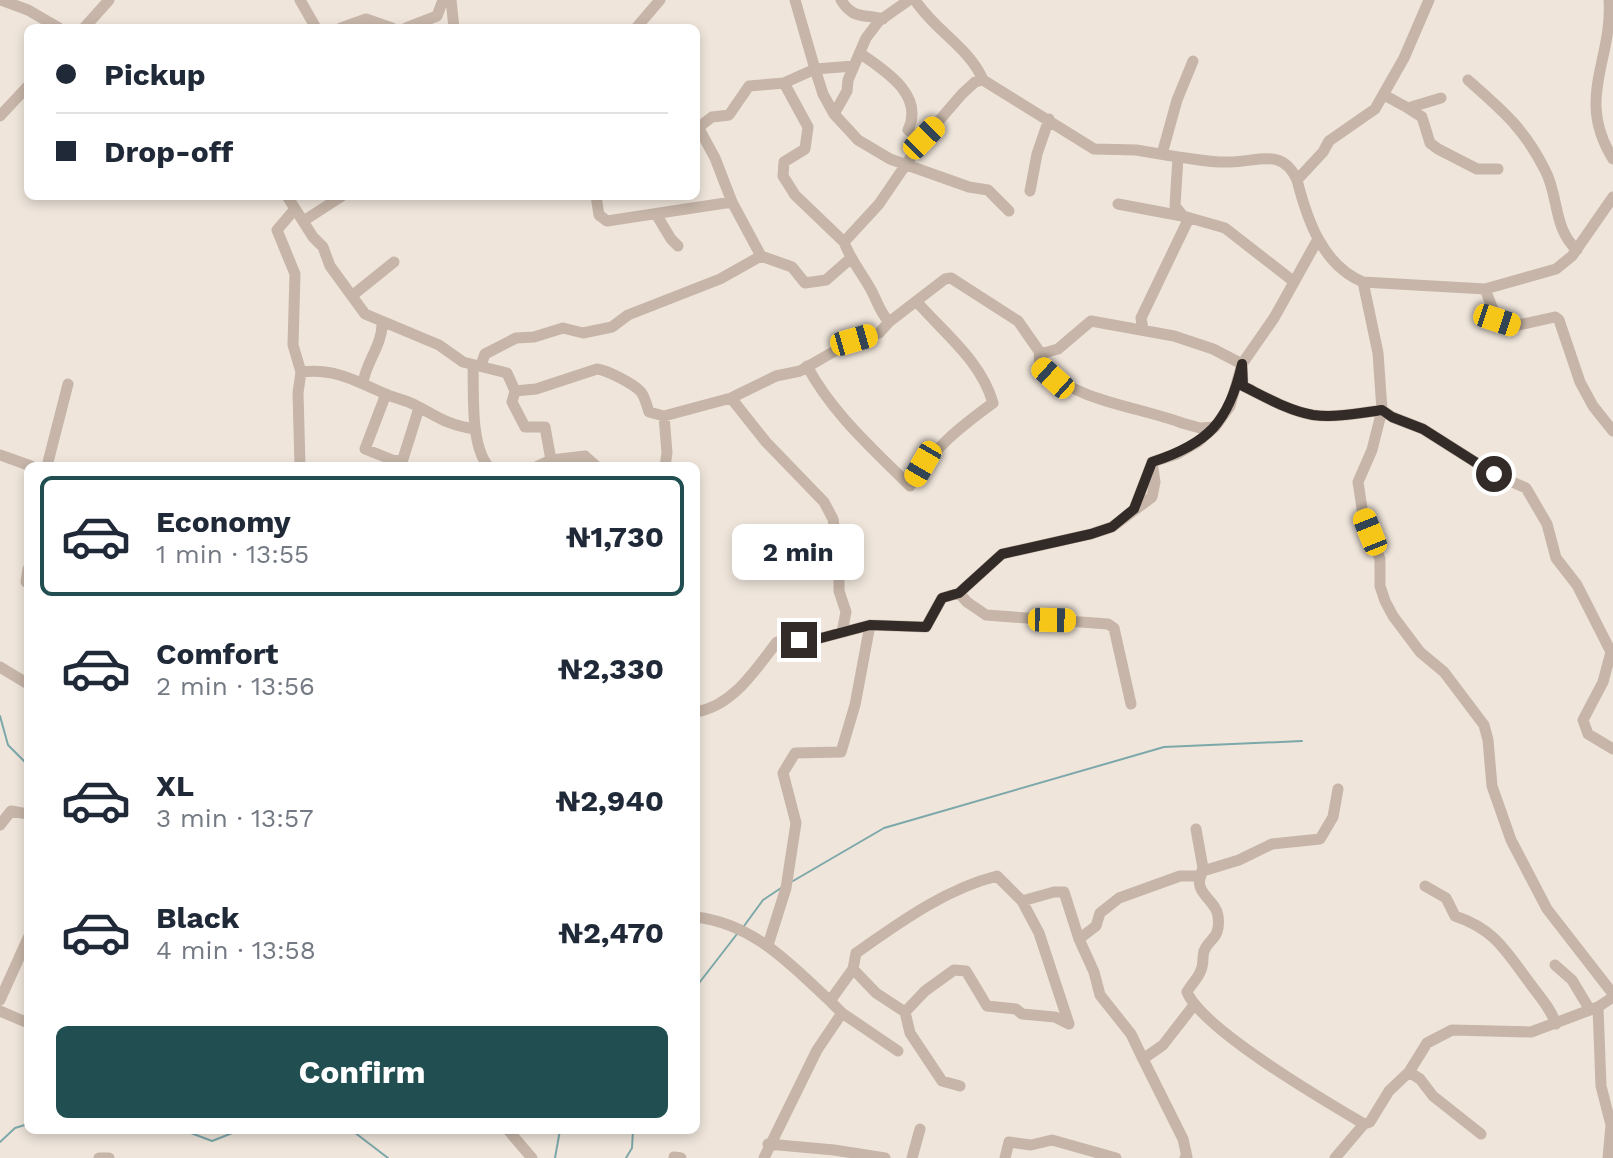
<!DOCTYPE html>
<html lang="en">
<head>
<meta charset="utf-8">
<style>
  body { margin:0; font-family:"Work Sans",sans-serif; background:#f2f2f3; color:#1f2937; height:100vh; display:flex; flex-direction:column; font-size:30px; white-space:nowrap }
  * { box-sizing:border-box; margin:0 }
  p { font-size:26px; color:#747a83 }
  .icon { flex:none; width:44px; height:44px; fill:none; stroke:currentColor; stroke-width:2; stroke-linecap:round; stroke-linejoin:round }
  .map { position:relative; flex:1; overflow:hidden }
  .side { position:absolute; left:24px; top:462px; width:676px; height:672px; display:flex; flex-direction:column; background:#fff; border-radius:12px; box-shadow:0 4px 12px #0003 }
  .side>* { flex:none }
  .banner { position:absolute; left:24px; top:24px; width:676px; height:176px; border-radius:12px; box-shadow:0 4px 12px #0003; display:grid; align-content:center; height:176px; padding:0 32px; background:#fff }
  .end { position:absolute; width:36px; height:36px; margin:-18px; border:10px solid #332b27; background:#fff; box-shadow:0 0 0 4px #fff }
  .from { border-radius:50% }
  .bubble { position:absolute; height:56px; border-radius:12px; background:#fff; box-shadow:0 4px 12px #0003; font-size:26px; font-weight:700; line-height:56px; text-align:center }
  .car { position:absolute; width:24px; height:48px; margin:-24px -12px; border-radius:10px; box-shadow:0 0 6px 2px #0007; background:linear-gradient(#f5c518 24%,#345 0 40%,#f5c518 0 76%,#345 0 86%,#f5c518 0) }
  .banner b { display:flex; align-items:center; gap:28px; height:76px; font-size:30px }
  .banner b+b { border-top:2px solid #e0e1e3 }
  .banner i { width:20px; height:20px; background:#1f2937 }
  ul { padding:14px 0 0; list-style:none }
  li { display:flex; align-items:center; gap:24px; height:120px; margin:0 16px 12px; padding:0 16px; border:4px solid transparent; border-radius:12px }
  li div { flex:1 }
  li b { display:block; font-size:30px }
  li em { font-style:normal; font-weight:700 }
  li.on { border-color:#214f51 }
  li>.icon { width:72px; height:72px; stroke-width:1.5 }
  .primary-button { display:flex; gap:16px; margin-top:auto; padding:16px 32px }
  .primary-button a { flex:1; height:92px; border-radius:12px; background:#214f51; color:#fff; font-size:32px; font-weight:700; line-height:92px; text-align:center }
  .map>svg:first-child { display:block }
</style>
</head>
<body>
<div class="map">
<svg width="1613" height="1158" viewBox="0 0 1613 1158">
  <rect width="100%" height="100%" fill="#efe5db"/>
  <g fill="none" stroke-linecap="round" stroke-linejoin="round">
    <path stroke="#7ca8aa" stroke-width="2" d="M0,716L8,745L28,765
      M793,881L884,828L1164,747L1302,741
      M744,926L763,900L781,888
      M696,987L737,934
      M183,1130L212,1141L240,1130
      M343,1130L354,1132L388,1158
      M0,1142L15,1128L28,1124
      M555,1158L560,1130
      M626,1158L632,1148L633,1130"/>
    <path stroke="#c6b5a8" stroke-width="11" d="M1,0L28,10L59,28
      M300,0L316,28
      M451,0L454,28
      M795,0L815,69L854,66
      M841,0C853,20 865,14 883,19
      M909,0L879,21L866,38L848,80L847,91L834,114L858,140L890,159L969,187L988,190L1009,211
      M915,0C934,30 969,47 983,80L1094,149L1136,150L1178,157L1175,206L1183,216L1225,228L1293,281
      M1429,0L1404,58L1375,109L1329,141L1323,152L1297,180C1307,219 1322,265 1363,282L1485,289L1556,269L1572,256L1613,197
      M1609,0C1613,61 1575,98 1613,159
      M84,28L109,0
      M341,28L366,19L392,28
      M406,28L437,16L443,0
      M636,28L660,0
      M861,54C884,70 925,95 908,130L922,141
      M1468,80C1502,110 1524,128 1545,170C1559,196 1553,229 1577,250
      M784,83L808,127L805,149L784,162L783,176L795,195L844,242
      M1384,95L1408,108L1441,98
      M1408,108L1422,117L1430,143L1438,149L1477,169H1498
      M0,116L28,86
      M696,123L715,158L732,202L761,256L792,267L805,283L826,280L850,259
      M699,127L712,117L729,115L749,86L784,83L815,69L823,94L834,114
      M1162,154L1177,100L1193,61
      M1178,157C1195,159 1213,163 1230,162C1258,162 1282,147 1297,180
      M1030,191L1037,154L1049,119
      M287,196L313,237L323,247L330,266L365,314L439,345L463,362L507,373L515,391L512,402L525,427H545L551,460L548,466
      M596,196L599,215L607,221L732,202
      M1118,204L1182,216
      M295,209L277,230L295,274L293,345L301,372L298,393L300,466
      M656,214L671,239L678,246
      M305,220L342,196
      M1363,282L1378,353L1382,410L1372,450L1358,482L1363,515L1380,559V586L1385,601L1393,616L1420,652L1444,672L1484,725L1488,740L1492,786L1511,840L1547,909L1613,994
      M1485,289L1497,320L1514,326L1555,317L1559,320L1580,382L1593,406L1613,431
      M353,295L394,262
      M889,322C879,311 877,300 870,288C861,272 850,259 844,242L879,204L924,138L962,94L975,82L983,80
      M1143,329L1141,318L1189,218
      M1039,351L1040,367C1078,401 1135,406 1182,423L1200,428L1214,427
      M473,365C474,392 470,444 488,466
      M481,365L485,354L516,338L534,337L563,328L583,333L612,327L628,315L720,279L761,256
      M807,366C832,413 873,449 910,486C931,450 960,427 993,403C981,361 945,334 917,302
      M301,372C333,368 355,380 383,393C393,398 403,399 413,404C437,416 446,425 475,429
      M363,383C366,361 383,345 382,322
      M515,391L536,389L597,369C607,370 634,384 641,392C645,397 647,406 649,412L664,416L731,398L776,376L800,371L854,340L879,333L889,322L945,279L951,278L1018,321L1039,351L1044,353L1058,349L1091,321L1174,336L1213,349L1242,364L1243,386C1265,397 1289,411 1313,415C1336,418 1360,413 1382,410L1392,417L1423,429L1494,474L1526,488L1547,524L1556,558L1577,585L1611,652L1603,682L1583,720L1588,734L1613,749
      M386,394L365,449L395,461L403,459L419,408
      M731,398L766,442L824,502L833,519L839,564V591L846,612L842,632
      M664,416L667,453L665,466
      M0,455L31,466
      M47,466L68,384
      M538,466L551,460L585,456L596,466
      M1134,509L1151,465
      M26,582L28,569
      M959,593L967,602L986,615L1108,624L1114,628L1131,704
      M0,667L28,684
      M696,712C733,706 755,670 777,642L821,638L870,625L926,627L942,598L959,593L1002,554L1091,534L1112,527L1152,497L1155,482L1152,462L1177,454L1198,442L1215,427L1230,406L1242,364L1274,318L1318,239
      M1338,789L1333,817L1320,839L1272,844L1239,860L1203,871C1190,892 1216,899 1218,916C1221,939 1209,938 1204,951C1202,957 1204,964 1201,970C1198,979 1191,984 1187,992C1203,1030 1325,1101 1364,1124
      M0,825L11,811L28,814
      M1425,886L1446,898L1455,916C1494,929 1505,950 1529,982C1539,996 1550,1007 1556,1024
      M696,917C754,924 790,964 830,1001
      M1079,939L1096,926L1100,913L1119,898L1180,876H1200L1203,868L1196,829
      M768,945L786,888L796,823L783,773L795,753L841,752L855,705L870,625
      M1555,965L1572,980L1590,1010
      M853,969L876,993L905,1012
      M0,1000L28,938
      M1598,1007L1601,1086L1611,1125L1608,1158
      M0,1011L28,1023
      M842,1013L898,1051
      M1409,1072L1420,1079L1433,1096L1481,1134
      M960,1086L942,1081L910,1033L905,1012L925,991L954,970L966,971L987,1006L1016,1009L1022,1014L1055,1017L1069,1024L1039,933L1022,901
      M508,1130L532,1158
      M768,1144L834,1150L885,1158
      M674,1157L681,1158
      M99,1158H109
      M764,1158L817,1050L842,1013L830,1001L853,969L856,953C899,923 945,889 997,876L1022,901L1054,892H1064L1079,939L1094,972L1100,995L1131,1034L1143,1059
      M912,1158L920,1129
      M1005,1158L1009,1142L1031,1145L1052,1140L1116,1158
      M1185,1158L1187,1157L1183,1139L1143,1059L1163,1045L1194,1005
      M1335,1158L1364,1124L1370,1122L1389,1091L1409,1072L1427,1043L1452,1030L1531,1032L1598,1007L1613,997"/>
  </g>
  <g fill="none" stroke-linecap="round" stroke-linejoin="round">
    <path stroke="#332b27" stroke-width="10" d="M799,640L821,638L870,625L926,627L942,598L959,593L1002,554L1091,534L1112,527L1134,509L1152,462C1208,444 1229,422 1242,364L1243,386C1265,397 1289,411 1313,415C1336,418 1360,413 1382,410L1392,417L1423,429L1494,474"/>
  </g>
</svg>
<i class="end from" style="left:1494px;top:474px"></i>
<i class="end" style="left:799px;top:640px"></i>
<div class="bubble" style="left:732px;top:524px;width:132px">2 min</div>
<i class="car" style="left:924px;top:138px;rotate:44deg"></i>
<i class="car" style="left:1497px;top:320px;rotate:108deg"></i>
<i class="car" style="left:854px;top:340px;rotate:74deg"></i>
<i class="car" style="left:1053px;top:378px;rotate:312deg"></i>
<i class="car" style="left:923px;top:464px;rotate:210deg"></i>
<i class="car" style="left:1370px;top:532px;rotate:338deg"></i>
<i class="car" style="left:1052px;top:620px;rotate:91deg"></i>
<div class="banner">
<b><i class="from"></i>Pickup</b>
<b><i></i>Drop-off</b>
</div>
<section class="side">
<ul>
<li class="on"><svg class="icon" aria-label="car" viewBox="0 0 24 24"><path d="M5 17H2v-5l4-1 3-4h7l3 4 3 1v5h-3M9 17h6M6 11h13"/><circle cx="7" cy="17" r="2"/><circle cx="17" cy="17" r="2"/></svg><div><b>Economy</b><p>1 min · 13:55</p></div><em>₦1,730</em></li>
<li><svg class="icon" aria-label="car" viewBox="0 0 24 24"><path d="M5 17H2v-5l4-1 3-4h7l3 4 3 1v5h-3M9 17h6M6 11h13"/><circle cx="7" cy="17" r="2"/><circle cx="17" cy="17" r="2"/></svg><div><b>Comfort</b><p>2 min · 13:56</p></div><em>₦2,330</em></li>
<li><svg class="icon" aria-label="car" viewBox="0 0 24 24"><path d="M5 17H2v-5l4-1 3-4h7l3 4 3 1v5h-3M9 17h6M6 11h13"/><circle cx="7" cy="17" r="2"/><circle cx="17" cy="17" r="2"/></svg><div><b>XL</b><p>3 min · 13:57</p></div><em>₦2,940</em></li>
<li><svg class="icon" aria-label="car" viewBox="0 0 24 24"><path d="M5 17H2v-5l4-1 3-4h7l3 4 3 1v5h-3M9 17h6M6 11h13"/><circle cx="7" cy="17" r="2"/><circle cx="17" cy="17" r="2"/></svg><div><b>Black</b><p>4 min · 13:58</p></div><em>₦2,470</em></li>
</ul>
<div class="primary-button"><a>Confirm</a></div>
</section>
</div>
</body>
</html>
